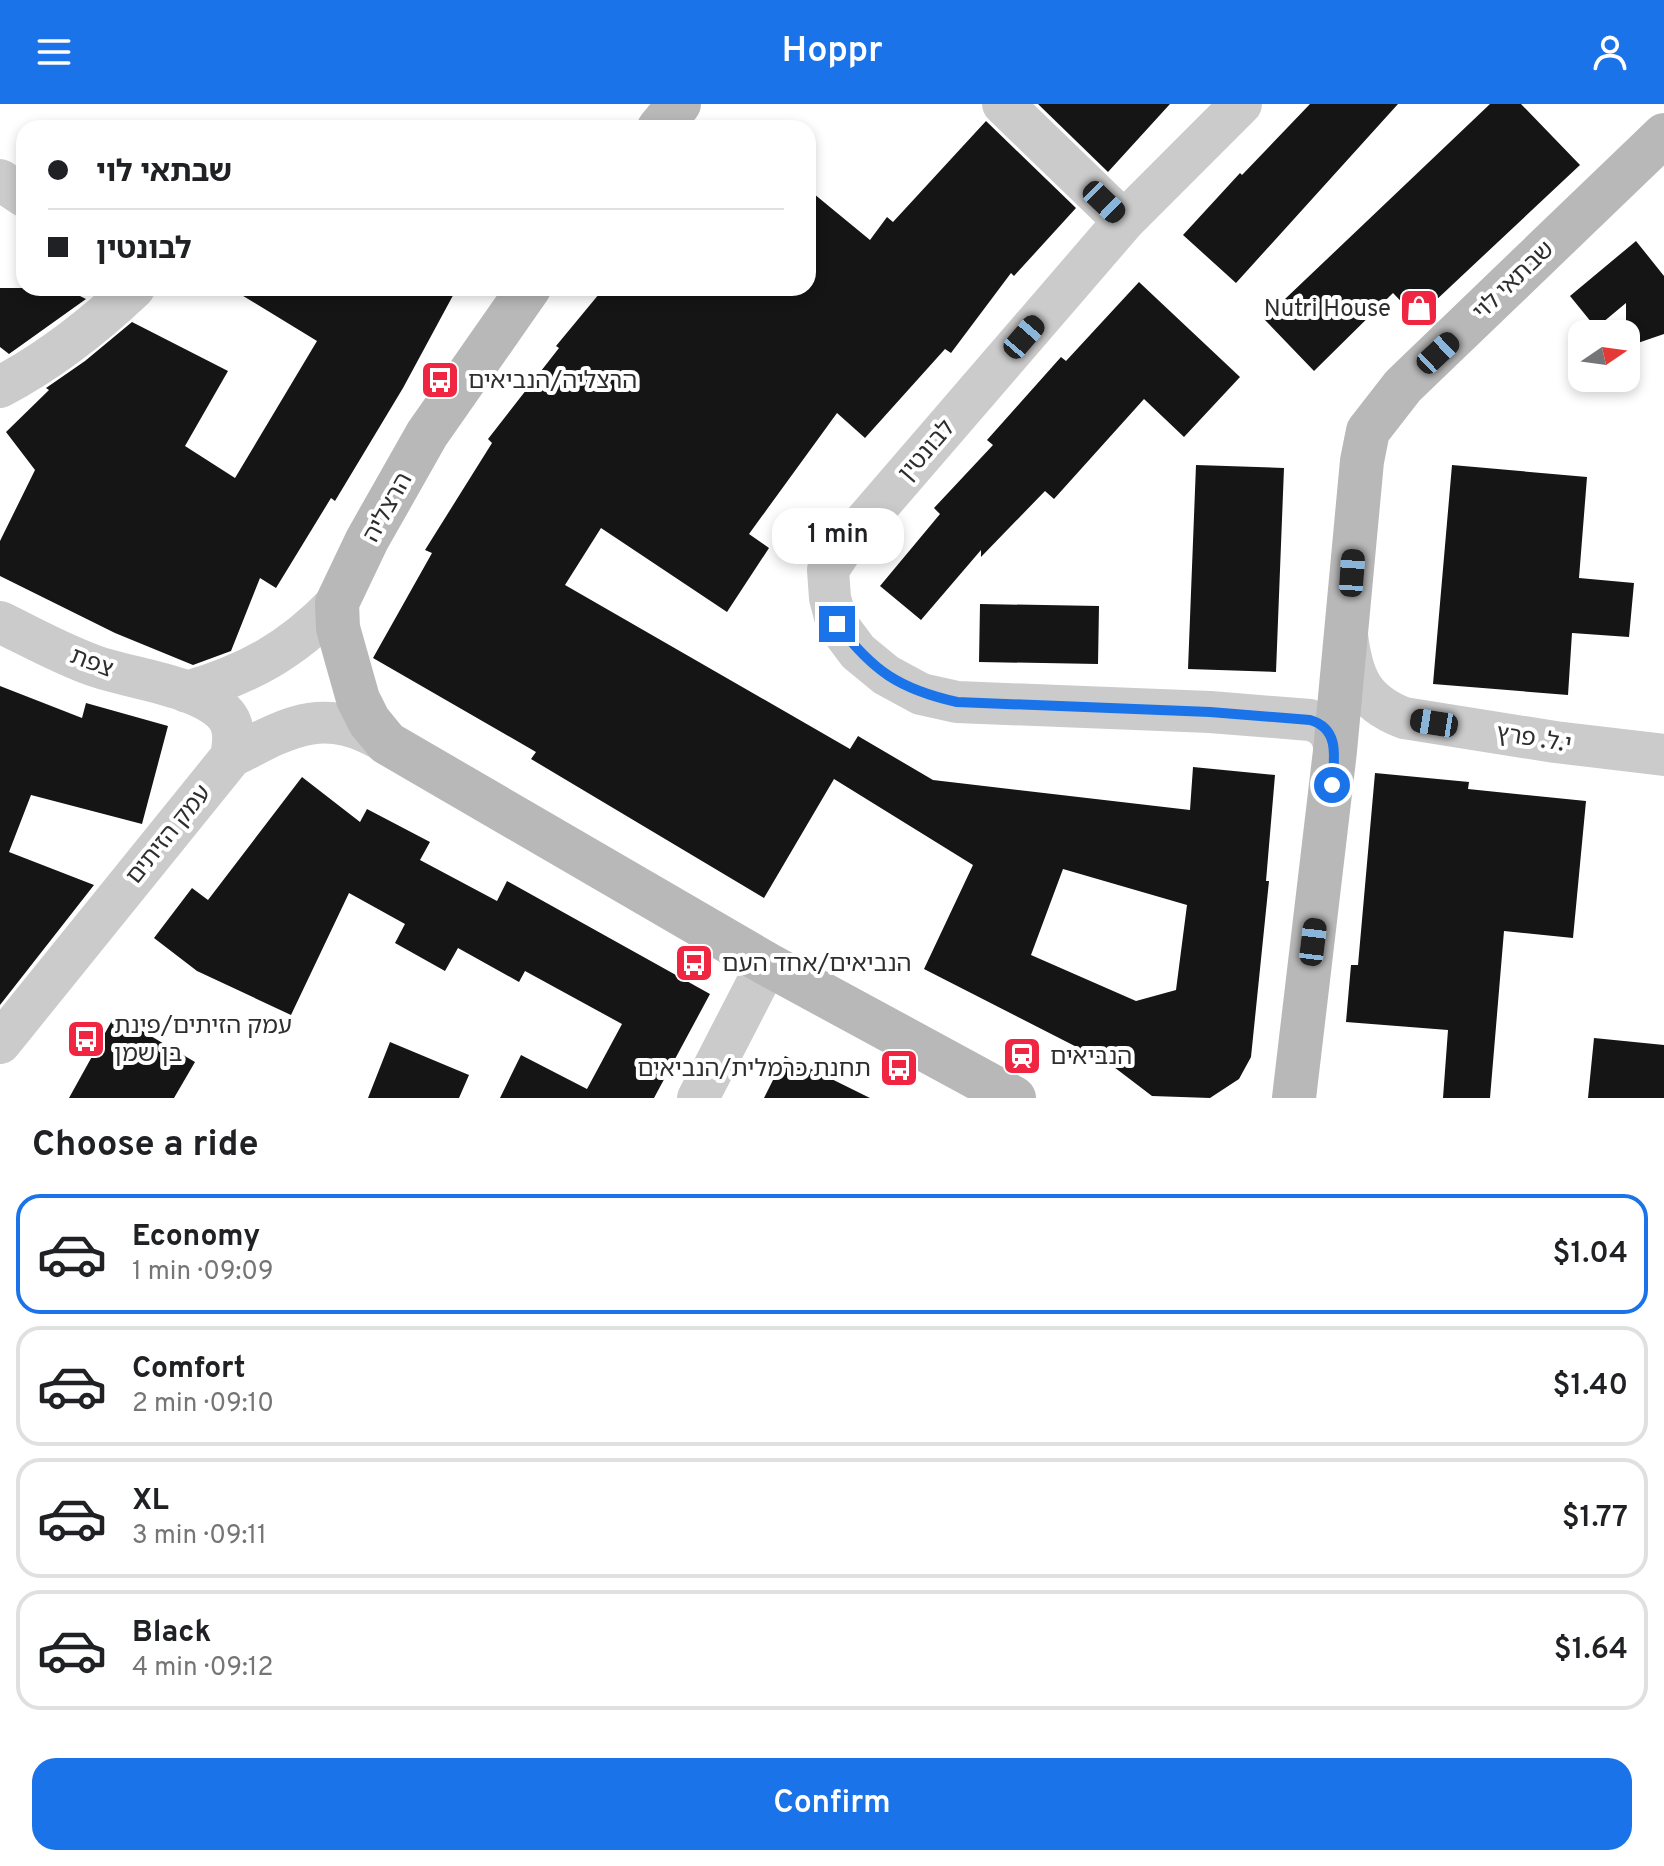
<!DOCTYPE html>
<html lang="en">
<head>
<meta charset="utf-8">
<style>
  body { margin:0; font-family:Overpass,"Noto Sans Hebrew",sans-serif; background:#f6f6f6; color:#202124; height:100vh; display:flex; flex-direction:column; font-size:30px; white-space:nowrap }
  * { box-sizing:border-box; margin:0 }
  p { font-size:26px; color:#757577 }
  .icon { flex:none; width:44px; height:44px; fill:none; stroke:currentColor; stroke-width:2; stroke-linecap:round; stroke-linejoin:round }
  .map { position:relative; height:994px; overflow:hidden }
  .details { display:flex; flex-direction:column; background:#fff; flex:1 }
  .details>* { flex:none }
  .top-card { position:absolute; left:16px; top:16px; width:800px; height:176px; border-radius:24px; box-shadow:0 4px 12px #0003; display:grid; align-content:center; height:176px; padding:0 32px; background:#fff }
  .needle { width:52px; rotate:77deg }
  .fabs { position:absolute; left:1568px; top:216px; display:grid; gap:16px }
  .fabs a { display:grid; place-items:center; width:72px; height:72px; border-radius:16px; background:#fff; box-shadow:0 4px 12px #0003; font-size:40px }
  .end { position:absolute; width:36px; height:36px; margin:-18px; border:10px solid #1a73e8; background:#fff; box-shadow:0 0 0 4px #fff }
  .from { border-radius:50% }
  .bubble { position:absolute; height:56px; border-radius:24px; background:#fff; box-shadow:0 4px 12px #0003; font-size:26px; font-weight:600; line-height:56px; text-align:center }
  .car { position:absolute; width:24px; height:48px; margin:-24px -12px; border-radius:10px; box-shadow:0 0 6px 2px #0007; background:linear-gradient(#222 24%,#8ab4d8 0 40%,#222 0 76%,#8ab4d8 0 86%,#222 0) }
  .top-card b { display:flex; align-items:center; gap:28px; height:76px; font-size:30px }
  .top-card b+b { border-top:2px solid #e0e0e0 }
  .top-card i { width:20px; height:20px; background:#202124 }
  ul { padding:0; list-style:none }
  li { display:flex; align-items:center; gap:24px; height:120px; margin:0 16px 12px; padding:0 16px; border:4px solid #e0e0e0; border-radius:24px }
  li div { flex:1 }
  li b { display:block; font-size:30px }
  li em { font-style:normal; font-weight:600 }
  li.selected { border-color:#1a73e8 }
  li>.icon { width:72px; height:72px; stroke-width:1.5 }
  h2 { padding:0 32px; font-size:36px; line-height:96px }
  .action { display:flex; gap:16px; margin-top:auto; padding:16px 32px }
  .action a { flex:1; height:92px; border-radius:24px; background:#1a73e8; color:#fff; font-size:32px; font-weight:600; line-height:92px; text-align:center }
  header { display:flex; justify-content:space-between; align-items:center; height:104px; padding:0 32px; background:#1a73e8; color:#fff; font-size:36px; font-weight:600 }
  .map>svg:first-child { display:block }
</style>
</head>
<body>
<header><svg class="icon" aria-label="menu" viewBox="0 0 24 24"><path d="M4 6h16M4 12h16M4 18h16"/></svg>Hoppr<svg class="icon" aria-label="person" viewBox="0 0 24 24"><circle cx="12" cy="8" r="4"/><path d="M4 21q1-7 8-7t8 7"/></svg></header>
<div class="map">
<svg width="1664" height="994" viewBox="0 0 1664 994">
  <rect width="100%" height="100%" fill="#fff"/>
  <path fill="#151515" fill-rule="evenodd" d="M1038,0H1170L1108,68Z
    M1310,0H1398L1236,179L1183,131L1240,69L1242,71Z
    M1490,0H1521L1580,61L1417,214L1393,189L1314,267L1264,215Z
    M986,17L1076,104L1014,172L1011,169L951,249L945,245L865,334L837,309L749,430L769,444L727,508L601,424L565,481L850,645L858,632L933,676L1190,706L1193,663L1275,671L1266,777H1269L1251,953L1239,975L1210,994L1152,992L1110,960L924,865L973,761L834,675L764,794L531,655L536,648L373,554L432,449L425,446L492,339L488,335L559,244L556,242L604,184H808V85L870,136L887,113L893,118ZM1063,765L1187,801L1176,886L1136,897L1031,851Z
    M1636,137L1664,172V230L1626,243V199L1596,224L1570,192Z
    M1139,178L1240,273L1184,333L1144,295L1054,395L1045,387L981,453V446L921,516L880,482L940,410L934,404L993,341L987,336L1061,253L1066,257Z
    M0,184H64L86,195L9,250L0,243Z
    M230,184H457L403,284L335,397L331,394L276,484L260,474L231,547L193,561L115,529L0,472V437L35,366L6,328L49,286L46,284L85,257L132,218L228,267L185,342L235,374L317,237Z
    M1196,361L1284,364L1276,568L1188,565Z
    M1452,361L1587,373L1579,474L1634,479L1629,533L1572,529L1568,591L1433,580Z
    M980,500L1099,502L1098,560L979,558Z
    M0,582L82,614L86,599L168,622L142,720L31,691L9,748L94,781L0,901Z
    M1375,669L1469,678L1468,685L1586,697L1573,834L1504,827L1490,994H1443L1448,926L1346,918L1351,861H1358Z
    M302,673L360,718L367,705L430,738L420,756L497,797L507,777L710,890L654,994H500L521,951L587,985L622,920L525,867L519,878L458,844L445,867L395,839L405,820L349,789L291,911L197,867L154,834L192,784L208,796Z
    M115,911L195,958L174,994H69Z
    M1594,934L1664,941V994H1588Z
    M390,938L469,971L459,994H368Z
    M785,952L870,994H764Z"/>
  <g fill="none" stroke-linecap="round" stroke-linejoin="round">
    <path stroke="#cbcbcb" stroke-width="42" d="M1003,0L1124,117
      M1241,0L1124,117L843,443L828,466L830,494L837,520L858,548L886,571L921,590L957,598L1210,608L1310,616C1326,620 1333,630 1335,647
      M0,76L24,92
      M0,283C49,257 94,222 134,184
      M0,518C31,533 63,551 95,562C129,574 197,582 222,607C236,619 234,637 231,653
      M1347,531C1352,573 1362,598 1404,614L1555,638L1664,651
      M187,588C249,570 292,546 337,499
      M0,939L231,653C290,622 325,601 387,639
      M698,994L767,860"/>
    <path stroke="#b8b8b8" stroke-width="44" d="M659,24L679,0
      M529,184L427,330L367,436L337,499L338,524L358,595L369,617L387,639L767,860L1014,994
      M1294,994L1335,647L1362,357L1368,327L1403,282L1664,31"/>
  </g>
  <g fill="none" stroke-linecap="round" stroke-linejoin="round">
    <path stroke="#1a73e8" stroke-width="10" d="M837,520C873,567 899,585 957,598L1210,608L1310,616C1341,625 1334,655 1332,681"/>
  </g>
  <defs>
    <symbol id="shop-square" viewBox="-11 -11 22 22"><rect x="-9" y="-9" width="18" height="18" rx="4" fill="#f02541" stroke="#fff"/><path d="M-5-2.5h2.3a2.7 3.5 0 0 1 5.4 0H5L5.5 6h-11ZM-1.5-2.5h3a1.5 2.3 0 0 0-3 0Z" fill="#fff"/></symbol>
    <symbol id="bus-square" viewBox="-11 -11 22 22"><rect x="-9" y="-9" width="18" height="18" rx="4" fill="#f02541" stroke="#fff"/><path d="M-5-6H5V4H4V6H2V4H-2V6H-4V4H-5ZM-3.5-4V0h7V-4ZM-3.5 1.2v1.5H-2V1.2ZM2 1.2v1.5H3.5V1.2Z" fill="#fff"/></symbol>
    <symbol id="station-square" viewBox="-11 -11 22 22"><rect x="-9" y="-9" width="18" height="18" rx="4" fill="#f02541" stroke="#fff"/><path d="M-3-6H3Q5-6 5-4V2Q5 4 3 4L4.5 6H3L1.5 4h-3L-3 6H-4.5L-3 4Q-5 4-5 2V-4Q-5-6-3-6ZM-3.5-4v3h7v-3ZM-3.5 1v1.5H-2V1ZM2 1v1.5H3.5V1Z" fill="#fff"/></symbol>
  </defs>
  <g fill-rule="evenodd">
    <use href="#shop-square" x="1397" y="182" width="44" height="44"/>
    <use href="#bus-square" x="418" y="254" width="44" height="44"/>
    <use href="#bus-square" x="672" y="837" width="44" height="44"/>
    <use href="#bus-square" x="64" y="913" width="44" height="44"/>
    <use href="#station-square" x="1000" y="930" width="44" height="44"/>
    <use href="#bus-square" x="877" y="942" width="44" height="44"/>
  </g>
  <g text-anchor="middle" stroke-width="8" stroke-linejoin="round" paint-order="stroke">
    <g font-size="24" fill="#2e2e2e" stroke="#fff">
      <text transform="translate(1513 176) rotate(-44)" y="8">שבתאי לוי</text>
      <text transform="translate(926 346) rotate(-49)" y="8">לבונטין</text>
      <text transform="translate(387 403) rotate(-61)" y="8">הרצליה</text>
      <text transform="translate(92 558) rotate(21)" y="8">צפת</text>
      <text transform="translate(1534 634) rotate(9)" y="8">י.ל. פרץ</text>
      <text transform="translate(168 730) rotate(-51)" y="8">עמק הזיתים</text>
    </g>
    <g font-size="24" fill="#2e2e2e" stroke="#fff" text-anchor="start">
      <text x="1391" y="212" text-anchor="end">Nutri House</text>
      <text x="468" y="284">הרצליה/הנביאים</text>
      <text x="722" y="867">הנביאים/אחד העם</text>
      <text x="114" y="929">עמק הזיתים/פינת<tspan x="114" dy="28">בן שמן</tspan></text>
      <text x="1050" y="960">הנביאים</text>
      <text x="871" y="972" text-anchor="end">תחנת כרמלית/הנביאים</text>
    </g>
  </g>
</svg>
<div class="fabs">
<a><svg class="needle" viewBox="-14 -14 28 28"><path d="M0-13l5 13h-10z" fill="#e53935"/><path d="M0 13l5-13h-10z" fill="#757577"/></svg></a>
</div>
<i class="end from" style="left:1332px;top:681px"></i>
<i class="end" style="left:837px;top:520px"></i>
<div class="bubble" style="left:772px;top:404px;width:132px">1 min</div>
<i class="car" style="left:1104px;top:98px;rotate:134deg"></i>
<i class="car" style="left:1024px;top:233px;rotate:41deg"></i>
<i class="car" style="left:1438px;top:249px;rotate:47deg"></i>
<i class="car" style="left:1352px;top:469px;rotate:4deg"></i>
<i class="car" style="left:1434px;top:619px;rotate:279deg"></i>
<i class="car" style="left:1313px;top:838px;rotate:7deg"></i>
<div class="top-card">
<b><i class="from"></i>שבתאי לוי</b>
<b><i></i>לבונטין</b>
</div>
</div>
<section class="details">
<h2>Choose a ride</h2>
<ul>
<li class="selected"><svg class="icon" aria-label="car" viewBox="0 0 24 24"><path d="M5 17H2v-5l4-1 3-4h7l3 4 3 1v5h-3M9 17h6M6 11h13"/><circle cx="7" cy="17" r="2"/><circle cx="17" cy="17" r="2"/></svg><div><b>Economy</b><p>1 min · 09:09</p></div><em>$1.04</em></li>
<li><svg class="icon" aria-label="car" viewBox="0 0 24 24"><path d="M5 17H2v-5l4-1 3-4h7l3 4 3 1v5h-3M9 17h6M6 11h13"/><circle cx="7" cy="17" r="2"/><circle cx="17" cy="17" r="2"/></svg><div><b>Comfort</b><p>2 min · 09:10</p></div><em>$1.40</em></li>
<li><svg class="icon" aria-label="car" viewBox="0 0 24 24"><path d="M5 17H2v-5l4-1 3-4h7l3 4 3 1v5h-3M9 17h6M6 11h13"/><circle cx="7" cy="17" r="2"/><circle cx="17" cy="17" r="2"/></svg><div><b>XL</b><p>3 min · 09:11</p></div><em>$1.77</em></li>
<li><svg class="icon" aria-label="car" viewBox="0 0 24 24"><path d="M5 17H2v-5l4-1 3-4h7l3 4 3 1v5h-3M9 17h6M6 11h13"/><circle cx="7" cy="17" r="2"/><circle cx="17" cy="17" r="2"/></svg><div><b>Black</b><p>4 min · 09:12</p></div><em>$1.64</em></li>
</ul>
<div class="action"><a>Confirm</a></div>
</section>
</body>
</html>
